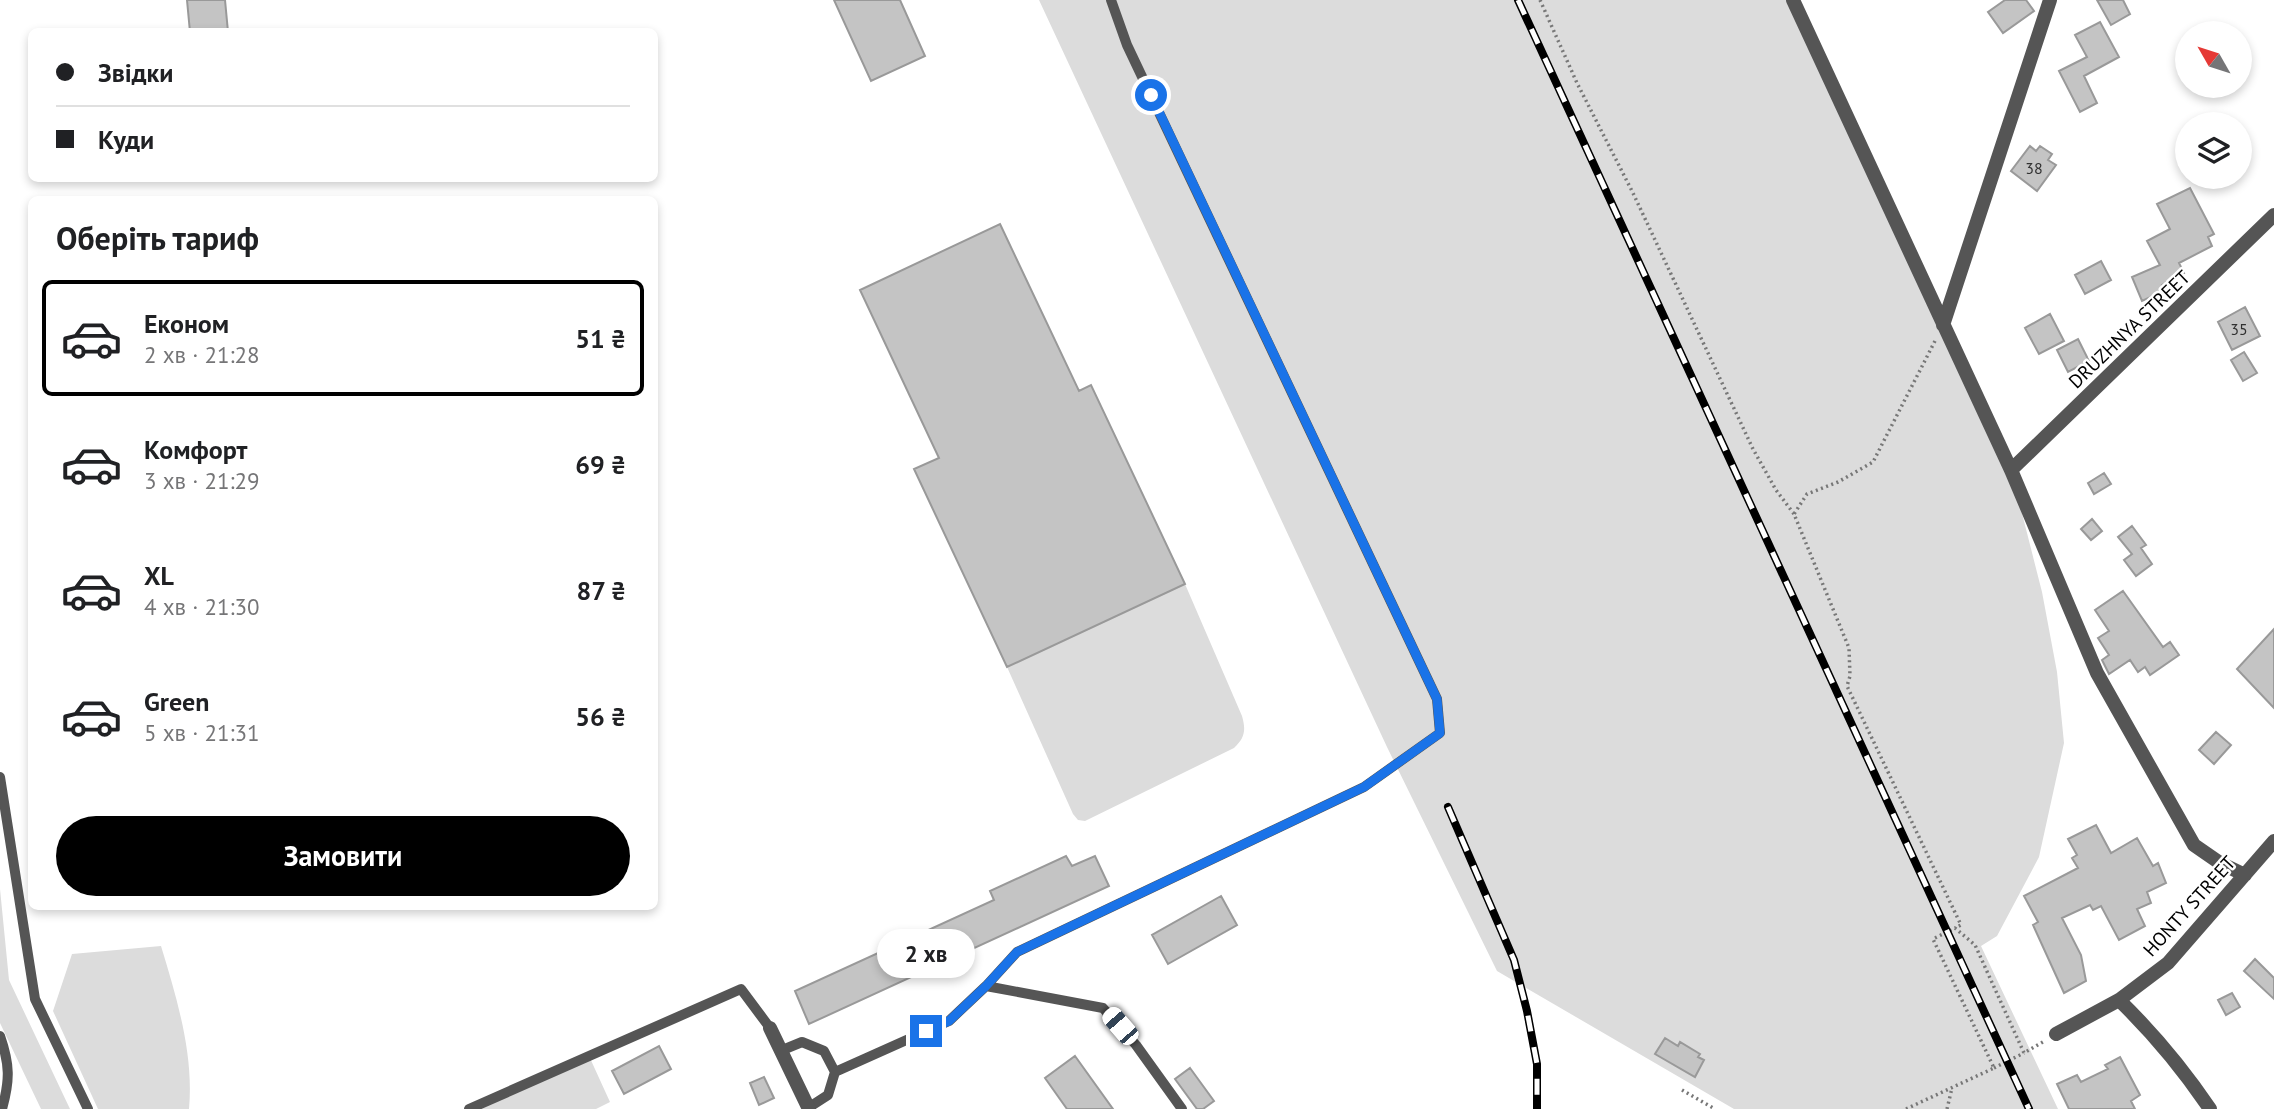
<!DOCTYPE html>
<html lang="uk">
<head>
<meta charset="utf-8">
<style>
  body { margin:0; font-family:"PT Sans",sans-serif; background:#f6f6f6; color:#202124; height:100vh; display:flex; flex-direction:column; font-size:26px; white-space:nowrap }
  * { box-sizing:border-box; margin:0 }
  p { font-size:23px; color:#757577 }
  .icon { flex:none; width:38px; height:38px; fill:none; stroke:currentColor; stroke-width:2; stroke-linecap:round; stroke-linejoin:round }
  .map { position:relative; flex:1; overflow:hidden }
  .sheet { position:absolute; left:28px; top:196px; width:630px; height:714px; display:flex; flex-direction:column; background:#fff; border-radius:10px; box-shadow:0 4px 10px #0003 }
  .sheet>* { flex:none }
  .top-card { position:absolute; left:28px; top:28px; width:630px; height:154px; border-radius:10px; box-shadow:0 4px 10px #0003; display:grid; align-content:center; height:154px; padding:0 28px; background:#fff }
  .needle { width:46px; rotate:309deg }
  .tools { position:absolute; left:2175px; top:21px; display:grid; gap:14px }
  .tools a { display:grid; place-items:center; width:77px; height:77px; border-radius:50%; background:#fff; box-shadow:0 4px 10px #0003; font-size:35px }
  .end { position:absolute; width:32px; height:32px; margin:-16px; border:9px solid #1a73e8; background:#fff; box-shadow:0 0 0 4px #fff }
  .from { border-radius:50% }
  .bubble { position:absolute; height:49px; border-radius:24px; background:#fff; box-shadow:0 4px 10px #0003; font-size:23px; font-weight:700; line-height:49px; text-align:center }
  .car { position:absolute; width:21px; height:42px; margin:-21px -10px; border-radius:9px; box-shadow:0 0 5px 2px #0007; background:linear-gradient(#fff 24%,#345 0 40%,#fff 0 76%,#345 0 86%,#fff 0) }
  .top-card b { display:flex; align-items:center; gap:24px; height:66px; font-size:26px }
  .top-card b+b { border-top:2px solid #e0e0e0 }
  .top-card i { width:18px; height:18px; background:#202124 }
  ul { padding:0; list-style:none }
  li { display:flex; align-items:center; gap:21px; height:116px; margin:0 14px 10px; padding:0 14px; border:4px solid transparent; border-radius:10px }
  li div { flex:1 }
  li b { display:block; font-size:26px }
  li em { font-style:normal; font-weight:700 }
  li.active { border-color:#000 }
  li>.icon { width:63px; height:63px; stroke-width:1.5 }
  h2 { padding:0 28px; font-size:32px; line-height:84px }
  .primary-button { display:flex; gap:14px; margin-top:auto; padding:14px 28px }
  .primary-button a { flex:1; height:80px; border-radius:42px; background:#000; color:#fff; font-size:28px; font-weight:700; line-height:80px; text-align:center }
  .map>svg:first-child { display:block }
</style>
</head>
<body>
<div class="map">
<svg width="2274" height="1109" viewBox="0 0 2274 1109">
  <rect width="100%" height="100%" fill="#fff"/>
  <path fill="#dcdcdc" d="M1039,0H1793L2011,470L2042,592L2057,672L2064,743L2039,857L1997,936L1981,946L2058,1109H1734L1497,971L1387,747Z
    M1185,584L1242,716C1246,730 1245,738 1234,748L1085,821L1078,820L1073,814L1007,667Z
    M0,889L9,980L70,1109H41L0,1023Z
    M161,946C177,999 194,1054 189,1109H98L53,1011L72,954Z
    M589,1056L610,1102L596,1109H469Z"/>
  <path fill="#c4c4c4" stroke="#999" stroke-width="2" d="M187,0H225L228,32H190Z
    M834,0H900L925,56L871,81Z
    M2005,0H2026L2034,11L2003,33L1988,12Z
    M2097,0H2123L2130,14L2111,25Z
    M2100,22L2119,57L2084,76L2097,103L2080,112L2059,71L2087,57L2075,35Z
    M2030,146L2036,151L2040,146L2052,154L2048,160L2056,165L2037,191L2011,171Z
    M2190,188L2214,234L2208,237L2212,246L2179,263L2184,273L2162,285L2164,291L2142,301L2132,277L2160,265L2147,241L2170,229L2157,204Z
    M1000,224L1079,391L1091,385L1185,584L1007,667L914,469L939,458L860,290Z
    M2101,261L2111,280L2085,294L2075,275Z
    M2245,307L2260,336L2232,350L2218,322Z
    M2050,314L2064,341L2039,354L2025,328Z
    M2078,339L2089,361L2068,372L2057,350Z
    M2244,352L2257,373L2243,381L2231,360Z
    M2104,473L2111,484L2094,494L2088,483Z
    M2092,519L2102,531L2091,540L2081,529Z
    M2132,526L2146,545L2141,548L2152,564L2136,576L2124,560L2132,554L2118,537Z
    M2123,591L2163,647L2170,642L2179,655L2150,675L2145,667L2138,672L2130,660L2109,674L2102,660L2109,655L2098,638L2109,631L2095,610Z
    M2274,629V708L2237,669Z
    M2216,732L2231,745L2214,764L2199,750Z
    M2096,825L2111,853L2137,838L2153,866L2158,863L2166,883L2147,892L2151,903L2137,909L2145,926L2119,940L2101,906L2093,910L2090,905L2062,918L2081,955L2086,981L2064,993L2033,925L2038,922L2024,896L2078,868L2072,858L2077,855L2068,839Z
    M1066,856L1072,866L1095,856L1109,886L809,1024L795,991L994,900L990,891Z
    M1221,896L1237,925L1168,964L1152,935Z
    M2255,959L2274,978V999L2244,971Z
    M2232,993L2240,1007L2226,1015L2218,1000Z
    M1665,1038L1678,1046L1680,1042L1700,1054L1698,1057L1704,1060L1695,1077L1655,1054Z
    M659,1046L671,1069L624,1094L612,1071Z
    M1075,1056L1113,1109H1067L1045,1078Z
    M2120,1057L2140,1095L2131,1101L2135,1109H2069L2057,1084L2077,1075L2081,1082L2108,1069L2105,1065Z
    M1190,1068L1214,1101L1203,1109H1197L1175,1079Z
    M764,1077L774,1098L759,1105L750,1083Z"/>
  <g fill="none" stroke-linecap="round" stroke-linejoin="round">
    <path stroke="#777" stroke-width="3.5" stroke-dasharray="2 3.5" stroke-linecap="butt" d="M1540,0L1577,83L1633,193L1753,449L1776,490L1794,514
      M1935,341L1873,462L1838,482L1807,494L1794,514L1849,648L1850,676L1847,686L1961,925L1955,928
      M1994,1068L2024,1053
      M1682,1090L1715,1109
      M1906,1109L1994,1068L1933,939L1955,928L1975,945L2024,1053L2043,1042
      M1947,1109L1952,1088"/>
    <path stroke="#555" stroke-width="10" d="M0,777L35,999L88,1109
      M986,986L1103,1008L1136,1045L1182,1109
      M0,1036C10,1065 10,1080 2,1109
      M780,1051L802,1042L824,1051L835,1072L828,1095L808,1108
      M835,1072L949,1021L986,986L1017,952L1364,787L1440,733L1437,699L1127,45L1111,0
      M469,1109L741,989L770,1028"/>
    <path stroke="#555" stroke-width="14" d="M1793,0L2011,470L2097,673L2194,845L2220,863L2245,875
      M1943,325L2050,0
      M2011,470L2274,215
      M2119,1000C2154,1034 2183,1069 2210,1109
      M770,1028L809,1109
      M2056,1034L2119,1000L2168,963L2274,841"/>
    <defs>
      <path id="rail" d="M1518,0L2029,1109
        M1448,807L1514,960L1527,1011L1537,1064V1109"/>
    </defs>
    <use href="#rail" stroke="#000" stroke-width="8"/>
    <use href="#rail" stroke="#fff" stroke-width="5" stroke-dasharray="16" stroke-linecap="butt"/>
  </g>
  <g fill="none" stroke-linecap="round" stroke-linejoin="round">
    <path stroke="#1a73e8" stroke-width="9" d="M926,1031L949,1021L986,986L1017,952L1364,787L1440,733L1437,699L1151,95"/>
  </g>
  <g text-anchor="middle" stroke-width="5" stroke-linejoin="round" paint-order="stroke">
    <g font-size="16" fill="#313131">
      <text x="2034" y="174">38</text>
      <text x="2239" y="335">35</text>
    </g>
    <g font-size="19" fill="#000" stroke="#fff">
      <text transform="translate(2129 329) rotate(-44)" y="7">DRUZHNYA STREET</text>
      <text transform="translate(2189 906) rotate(-48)" y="7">HONTY STREET</text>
    </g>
  </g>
</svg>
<div class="tools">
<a><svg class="needle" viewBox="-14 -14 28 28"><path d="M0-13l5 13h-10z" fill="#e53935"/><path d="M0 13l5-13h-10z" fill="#757577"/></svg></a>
<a><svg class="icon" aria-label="layers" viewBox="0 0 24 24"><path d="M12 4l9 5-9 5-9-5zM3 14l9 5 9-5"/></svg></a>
</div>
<i class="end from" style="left:1151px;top:95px"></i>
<i class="end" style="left:926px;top:1031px"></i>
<div class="bubble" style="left:877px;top:929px;width:98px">2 хв</div>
<i class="car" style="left:1120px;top:1026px;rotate:319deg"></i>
<div class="top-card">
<b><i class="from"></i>Звідки</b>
<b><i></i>Куди</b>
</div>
<section class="sheet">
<h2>Оберіть тариф</h2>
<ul>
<li class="active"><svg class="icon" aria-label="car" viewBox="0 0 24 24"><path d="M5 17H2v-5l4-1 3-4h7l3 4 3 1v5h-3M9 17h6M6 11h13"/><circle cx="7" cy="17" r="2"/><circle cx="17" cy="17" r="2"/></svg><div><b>Економ</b><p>2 хв · 21:28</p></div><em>51 ₴</em></li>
<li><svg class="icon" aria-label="car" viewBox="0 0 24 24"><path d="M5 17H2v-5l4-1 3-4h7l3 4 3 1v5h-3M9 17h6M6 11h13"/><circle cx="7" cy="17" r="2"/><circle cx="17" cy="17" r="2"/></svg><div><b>Комфорт</b><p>3 хв · 21:29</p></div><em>69 ₴</em></li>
<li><svg class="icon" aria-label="car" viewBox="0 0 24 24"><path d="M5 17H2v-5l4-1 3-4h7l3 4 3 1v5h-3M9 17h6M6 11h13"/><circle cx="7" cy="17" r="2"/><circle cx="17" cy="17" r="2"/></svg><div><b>XL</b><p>4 хв · 21:30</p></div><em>87 ₴</em></li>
<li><svg class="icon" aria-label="car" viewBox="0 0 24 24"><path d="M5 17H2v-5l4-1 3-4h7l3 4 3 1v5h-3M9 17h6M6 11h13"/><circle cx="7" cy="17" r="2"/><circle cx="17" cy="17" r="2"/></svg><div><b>Green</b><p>5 хв · 21:31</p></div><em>56 ₴</em></li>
</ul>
<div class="primary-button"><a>Замовити</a></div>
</section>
</div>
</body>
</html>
